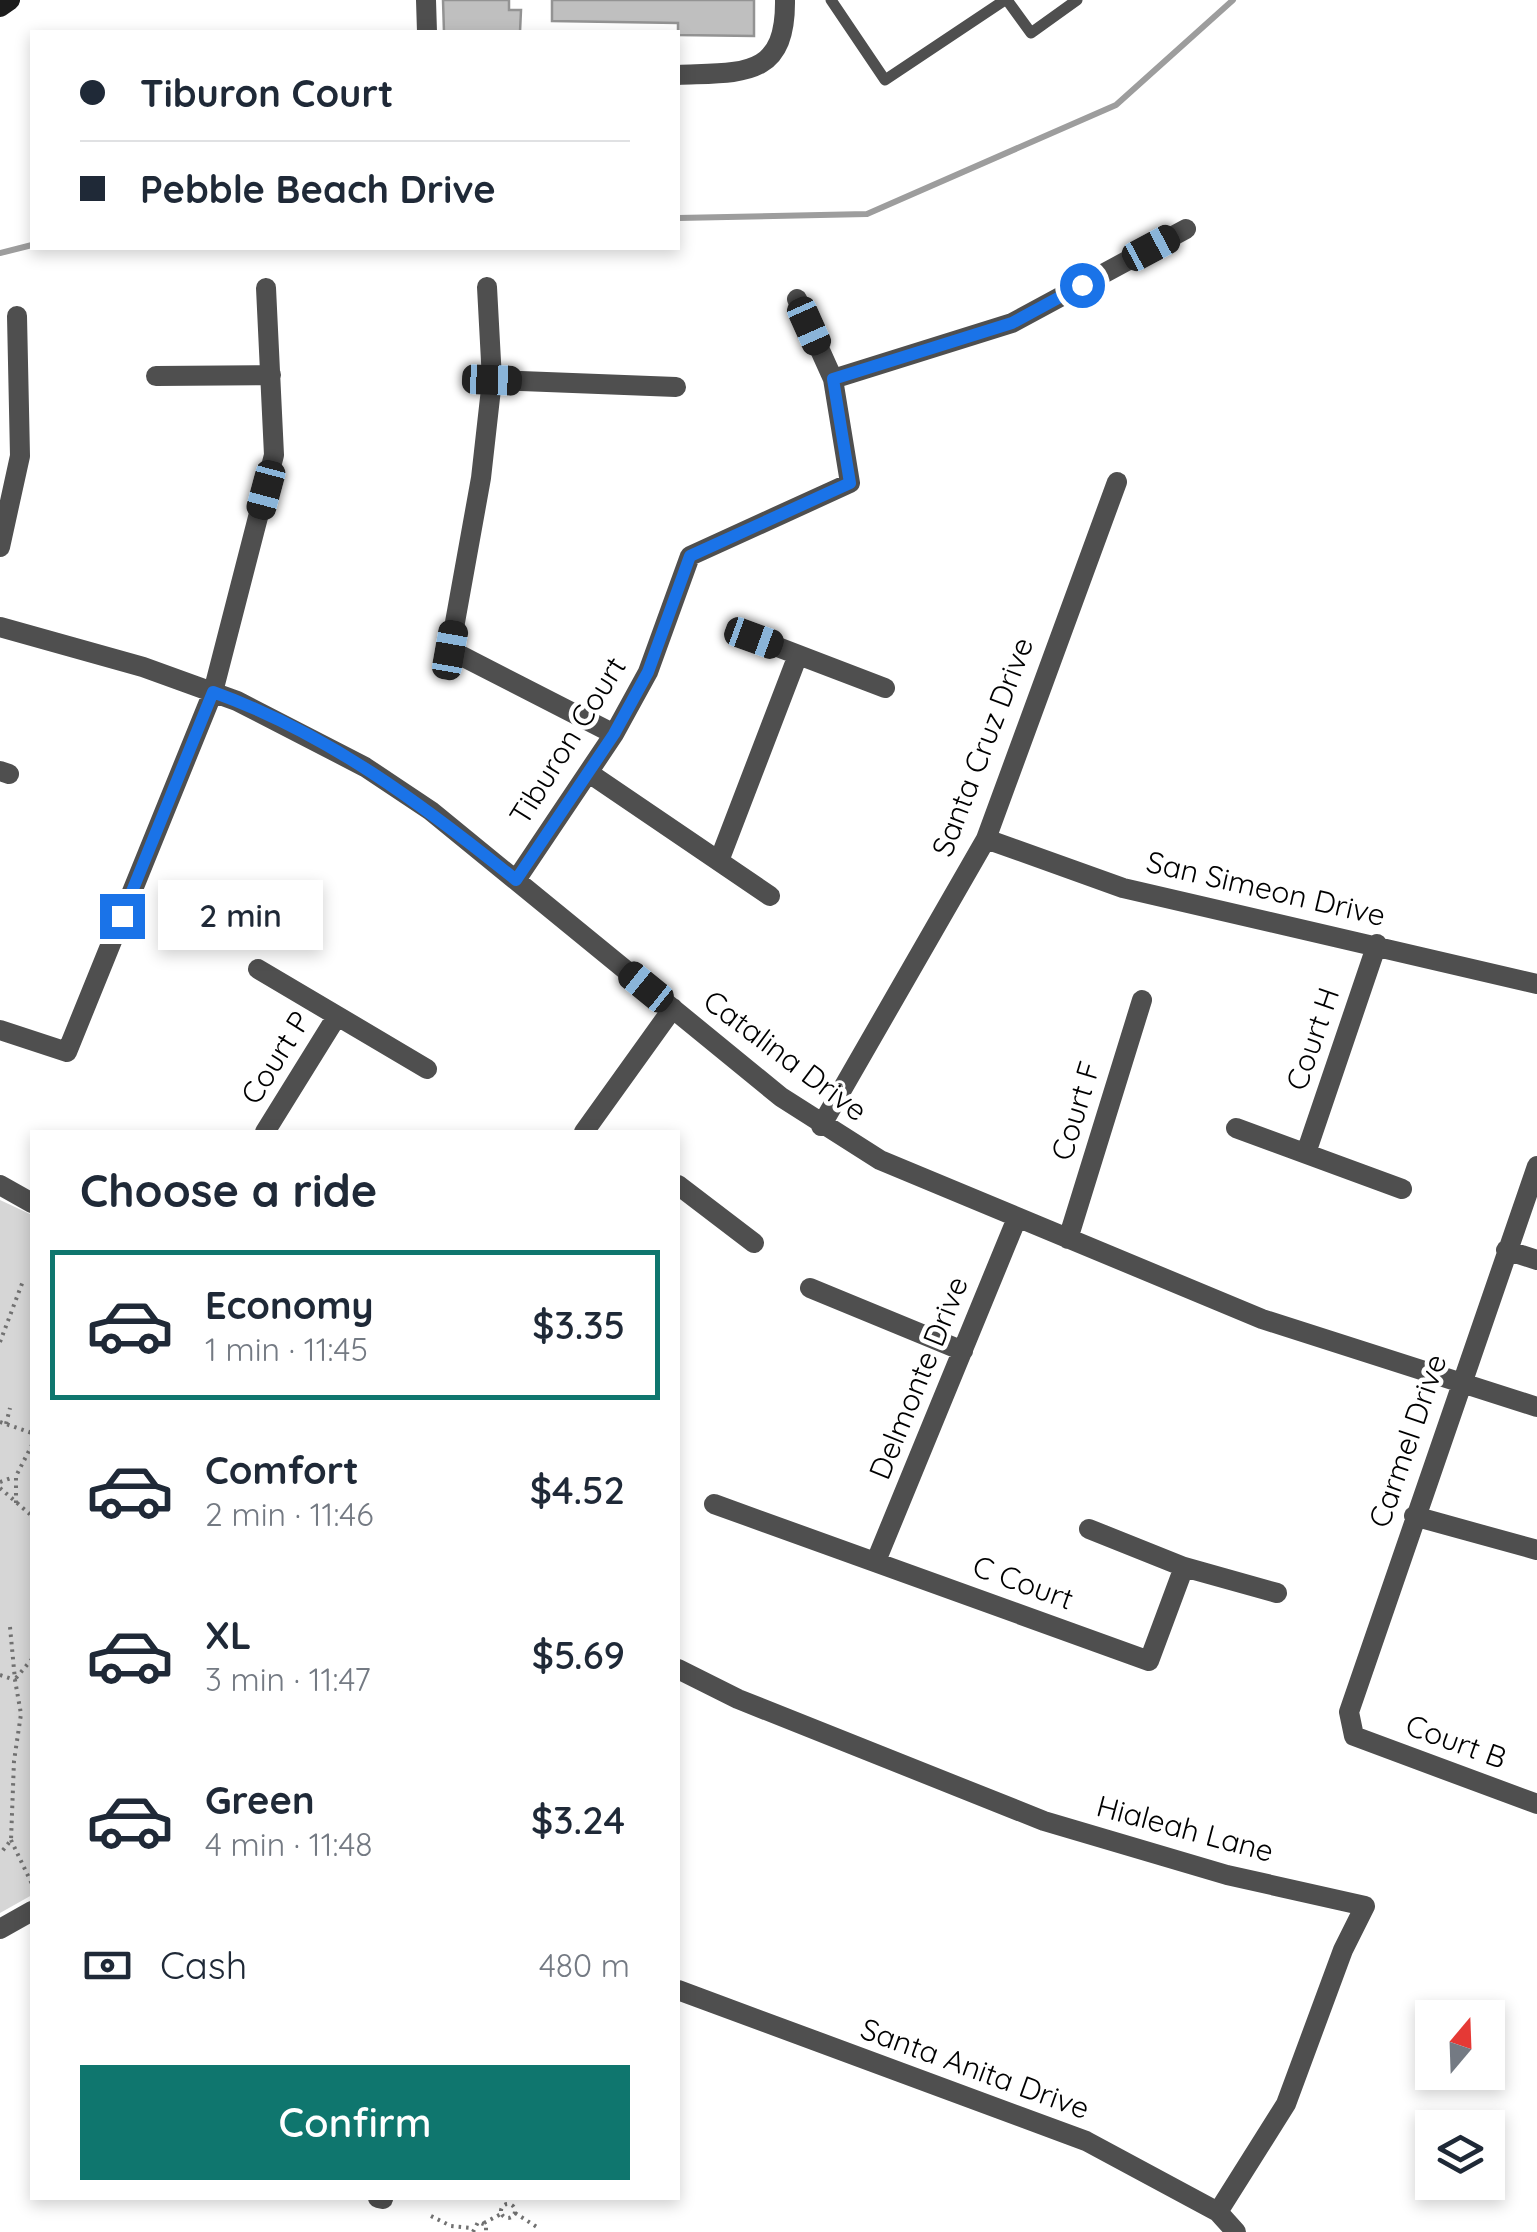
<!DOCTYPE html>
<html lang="en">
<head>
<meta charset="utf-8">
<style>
  body { margin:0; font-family:Quicksand,sans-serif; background:#f6f6f7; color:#1f2937; height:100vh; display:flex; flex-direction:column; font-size:38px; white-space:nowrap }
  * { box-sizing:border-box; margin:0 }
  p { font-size:32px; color:#747a83 }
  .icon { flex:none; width:55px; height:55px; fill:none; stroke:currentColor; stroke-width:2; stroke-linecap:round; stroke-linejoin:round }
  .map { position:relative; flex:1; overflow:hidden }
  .panel { position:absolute; left:30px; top:1130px; width:650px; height:1070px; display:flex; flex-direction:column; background:#fff; border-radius:0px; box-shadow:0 5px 15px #0003 }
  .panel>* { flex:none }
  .guide { position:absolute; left:30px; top:30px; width:650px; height:220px; border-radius:0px; box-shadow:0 5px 15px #0003; display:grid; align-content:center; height:220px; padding:0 50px; background:#fff }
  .needle { width:65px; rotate:19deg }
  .fabs { position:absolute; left:1415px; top:2000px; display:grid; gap:20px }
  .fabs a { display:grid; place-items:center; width:90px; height:90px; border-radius:0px; background:#fff; box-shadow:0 5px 15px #0003; font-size:50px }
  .end { position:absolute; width:45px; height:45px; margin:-22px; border:12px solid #1a73e8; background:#fff; box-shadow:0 0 0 5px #fff }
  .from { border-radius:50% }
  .bubble { position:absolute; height:70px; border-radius:0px; background:#fff; box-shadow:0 5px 15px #0003; font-size:32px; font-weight:600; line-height:70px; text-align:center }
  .car { position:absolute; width:30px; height:60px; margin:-30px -15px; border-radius:12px; box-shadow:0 0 8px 2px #0007; background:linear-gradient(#222 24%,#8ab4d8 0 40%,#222 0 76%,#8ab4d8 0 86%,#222 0) }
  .guide b { display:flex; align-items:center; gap:35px; height:95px; font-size:38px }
  .guide b+b { border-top:2px solid #e0e1e3 }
  .guide i { width:25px; height:25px; background:#1f2937 }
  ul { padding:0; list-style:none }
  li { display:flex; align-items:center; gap:30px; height:150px; margin:0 20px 15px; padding:0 30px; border:5px solid transparent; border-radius:0px }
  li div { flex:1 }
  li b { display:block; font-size:38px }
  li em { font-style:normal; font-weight:600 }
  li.on { border-color:#0f766e }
  li>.icon { width:90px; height:90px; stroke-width:1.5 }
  h2 { padding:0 50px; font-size:45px; line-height:120px }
  .pay { display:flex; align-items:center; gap:25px; height:110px; padding:0 50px; font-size:38px }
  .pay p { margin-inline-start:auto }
  .cta { display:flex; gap:20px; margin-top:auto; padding:20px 50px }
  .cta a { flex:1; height:115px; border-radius:0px; background:#0f766e; color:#fff; font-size:40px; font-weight:600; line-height:115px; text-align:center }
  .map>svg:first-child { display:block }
</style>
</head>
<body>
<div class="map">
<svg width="1537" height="2232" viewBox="0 0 1537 2232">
  <rect width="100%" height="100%" fill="#fff"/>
  <path fill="#d6d6d6" d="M0,1200L32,1215V1895L0,1913Z"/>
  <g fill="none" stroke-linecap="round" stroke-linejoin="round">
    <path stroke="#9d9d9d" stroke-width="6" d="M678,218L867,214L1116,105L1233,0
      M0,253L32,245"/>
  </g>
  <path fill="#bfbfbf" stroke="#939393" stroke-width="2.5" d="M443,0H509V10H521L520,32H444Z
    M552,0H754V36L678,35V23L552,21Z"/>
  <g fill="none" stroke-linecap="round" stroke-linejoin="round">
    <path stroke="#717171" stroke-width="4" stroke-dasharray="2.5 5" stroke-linecap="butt" d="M0,1342L23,1281
      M0,1422L32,1433
      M6,1424L10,1408
      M0,1482L14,1477
      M0,1488L32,1516
      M16,1503V1476L32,1445
      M10,1627L15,1680
      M0,1675L15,1680L21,1714L14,1761L11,1840L0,1854
      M16,1678L32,1659
      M11,1840L32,1884
      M501 2211a7 7 0 1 1 14 0a7 7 0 1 1-14 0Z
      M515,2213L540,2229
      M431,2216L451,2226L472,2228
      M484,2223L501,2214
      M473,2232L478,2222L486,2225V2232"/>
    <path stroke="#4f4f4f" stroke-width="11" d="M831,0L885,80L1005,0
      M1007,0L1031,33L1077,0"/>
    <path stroke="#4f4f4f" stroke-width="20" d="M426,0L427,32
      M678,75C742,72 786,79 785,0
      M487,287L492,380L481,478L450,650L614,734
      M156,376L271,375
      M833,379L1012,323L1186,229
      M492,380L676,387
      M0,547L20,456L17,316
      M0,627L143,667L237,701L365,767L431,811L781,1097L880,1160L1262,1319L1537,1407
      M754,638L885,688
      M0,771L9,774
      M589,773L770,896
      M986,839L1123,888L1537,984
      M719,861L798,655
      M516,880L614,734L648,672L690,556L850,483L833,379L797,299
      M258,969L427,1069
      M0,1030L67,1052L213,692L274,455L266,288
      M821,1126L986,839L1117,482
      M1236,1128L1402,1189
      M265,1132L337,1016
      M584,1132L673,1008
      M1306,1153L1377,944
      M1537,1166L1349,1712L1354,1736L1537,1804
      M0,1185L32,1203
      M678,1185L754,1243
      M1068,1239L1142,1000
      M1506,1250L1537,1260
      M810,1288L963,1351
      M714,1504L1149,1661L1184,1567
      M1414,1516L1537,1550
      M1089,1529L1184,1567L1277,1593
      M876,1561L1017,1218
      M678,1669L738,1699L1044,1821L1227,1875L1365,1906L1343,1950L1286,2104L1218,2212
      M0,1929L32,1911
      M678,1990L1086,2141L1218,2212L1236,2232
      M378,2198L383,2199"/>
    <path stroke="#1c1c1c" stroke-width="20" d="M0,7L10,0"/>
  </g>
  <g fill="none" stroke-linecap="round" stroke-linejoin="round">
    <path stroke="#1a73e8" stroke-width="12" d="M122,916L213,692C327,733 422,804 516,880L614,734L648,672L690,556L850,483L833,379L1012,323L1082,285"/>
  </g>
  <g text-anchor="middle" stroke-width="9" stroke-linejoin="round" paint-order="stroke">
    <g font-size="30" fill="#000" stroke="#fff">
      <text transform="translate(568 741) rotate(-58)" y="10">Tiburon Court</text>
      <text transform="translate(983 747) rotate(-69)" y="10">Santa Cruz Drive</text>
      <text transform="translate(1266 889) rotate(13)" y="10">San Simeon Drive</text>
      <text transform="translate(1313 1039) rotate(-71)" y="10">Court H</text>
      <text transform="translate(785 1056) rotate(37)" y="10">Catalina Drive</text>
      <text transform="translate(276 1058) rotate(-58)" y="10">Court P</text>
      <text transform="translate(1076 1111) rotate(-73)" y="10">Court F</text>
      <text transform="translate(919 1378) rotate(-68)" y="10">Delmonte Drive</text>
      <text transform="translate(1408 1441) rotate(-71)" y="10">Carmel Drive</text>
      <text transform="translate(1023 1583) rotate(20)" y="10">C Court</text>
      <text transform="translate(1456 1742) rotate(20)" y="10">Court B</text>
      <text transform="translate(1185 1829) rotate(15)" y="10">Hialeah Lane</text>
      <text transform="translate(975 2069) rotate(20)" y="10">Santa Anita Drive</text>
    </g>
  </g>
</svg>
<div class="fabs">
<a><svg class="needle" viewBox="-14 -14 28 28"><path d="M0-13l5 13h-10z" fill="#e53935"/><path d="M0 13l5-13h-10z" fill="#747a83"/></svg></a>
<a><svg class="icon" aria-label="layers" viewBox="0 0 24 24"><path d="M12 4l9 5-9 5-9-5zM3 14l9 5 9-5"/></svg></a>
</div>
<i class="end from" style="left:1082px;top:285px"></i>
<i class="end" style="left:122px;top:916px"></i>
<div class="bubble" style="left:158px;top:880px;width:165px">2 min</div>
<i class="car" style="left:1151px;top:248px;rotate:62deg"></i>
<i class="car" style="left:809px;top:326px;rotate:156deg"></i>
<i class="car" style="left:492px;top:380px;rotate:92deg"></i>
<i class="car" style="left:266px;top:490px;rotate:195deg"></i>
<i class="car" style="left:754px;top:638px;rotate:110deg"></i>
<i class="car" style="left:450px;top:650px;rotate:10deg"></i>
<i class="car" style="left:646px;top:987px;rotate:309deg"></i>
<div class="guide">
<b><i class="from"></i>Tiburon Court</b>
<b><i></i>Pebble Beach Drive</b>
</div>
<section class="panel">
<h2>Choose a ride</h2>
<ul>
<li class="on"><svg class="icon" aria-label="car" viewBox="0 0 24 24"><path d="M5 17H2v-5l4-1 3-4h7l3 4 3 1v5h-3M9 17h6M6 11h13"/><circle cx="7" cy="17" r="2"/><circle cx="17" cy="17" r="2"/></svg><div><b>Economy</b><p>1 min · 11:45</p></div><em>$3.35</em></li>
<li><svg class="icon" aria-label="car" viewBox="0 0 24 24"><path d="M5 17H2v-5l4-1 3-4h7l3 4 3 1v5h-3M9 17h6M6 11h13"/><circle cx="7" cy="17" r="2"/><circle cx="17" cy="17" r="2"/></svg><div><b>Comfort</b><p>2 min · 11:46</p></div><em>$4.52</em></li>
<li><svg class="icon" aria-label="car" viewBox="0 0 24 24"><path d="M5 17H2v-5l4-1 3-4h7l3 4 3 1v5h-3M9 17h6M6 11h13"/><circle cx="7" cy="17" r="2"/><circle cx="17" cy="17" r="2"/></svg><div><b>XL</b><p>3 min · 11:47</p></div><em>$5.69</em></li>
<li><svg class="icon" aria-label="car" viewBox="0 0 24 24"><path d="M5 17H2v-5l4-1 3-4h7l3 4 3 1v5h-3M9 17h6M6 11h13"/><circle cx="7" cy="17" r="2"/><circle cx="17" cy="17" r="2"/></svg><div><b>Green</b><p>4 min · 11:48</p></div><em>$3.24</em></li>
</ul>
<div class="pay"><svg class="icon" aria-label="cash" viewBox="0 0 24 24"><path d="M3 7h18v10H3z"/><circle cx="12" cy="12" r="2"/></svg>Cash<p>480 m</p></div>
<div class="cta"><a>Confirm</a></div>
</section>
</div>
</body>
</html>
